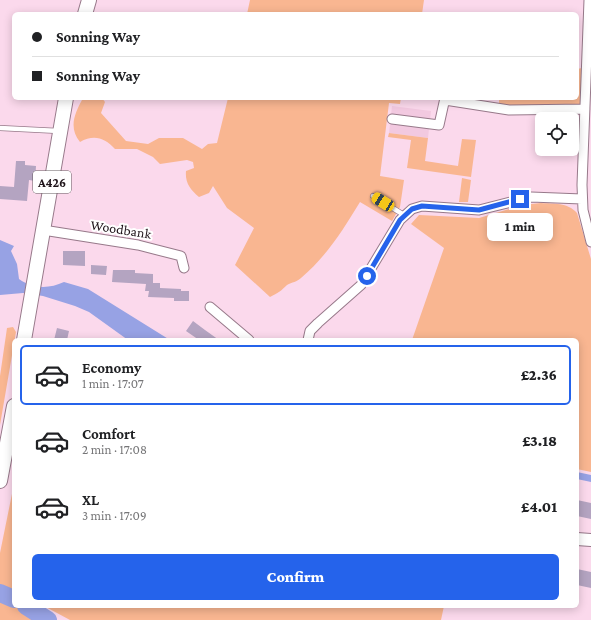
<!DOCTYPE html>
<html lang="en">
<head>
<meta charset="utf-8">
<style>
  body { margin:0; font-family:"Crimson Pro",serif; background:#f6f6f6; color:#202124; height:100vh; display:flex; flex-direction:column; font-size:15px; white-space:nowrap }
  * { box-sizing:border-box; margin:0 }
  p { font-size:13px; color:#757577 }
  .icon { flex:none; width:22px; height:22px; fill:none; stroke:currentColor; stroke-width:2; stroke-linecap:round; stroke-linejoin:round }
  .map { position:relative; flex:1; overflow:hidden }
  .panel { position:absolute; left:12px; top:338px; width:567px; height:270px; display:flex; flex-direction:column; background:#fff; border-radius:6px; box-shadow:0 2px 10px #0003 }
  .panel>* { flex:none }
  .banner { position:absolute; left:12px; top:12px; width:567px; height:88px; border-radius:6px; box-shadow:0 2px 10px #0003; display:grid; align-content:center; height:88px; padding:0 20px; background:#fff }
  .tools { position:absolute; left:535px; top:112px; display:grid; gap:8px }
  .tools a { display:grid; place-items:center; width:44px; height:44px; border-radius:6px; background:#fff; box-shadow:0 2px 10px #0003; font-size:20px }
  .end { position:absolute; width:18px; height:18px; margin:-9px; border:5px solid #2563eb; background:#fff; box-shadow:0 0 0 2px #fff }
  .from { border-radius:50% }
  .bubble { position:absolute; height:28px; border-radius:6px; background:#fff; box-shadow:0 2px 10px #0003; font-size:13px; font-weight:800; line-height:28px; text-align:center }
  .car { position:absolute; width:12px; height:24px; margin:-12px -6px; border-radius:5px; box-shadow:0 0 3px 1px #0007; background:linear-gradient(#f5c518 24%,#345 0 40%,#f5c518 0 76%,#345 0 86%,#f5c518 0) }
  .banner b { display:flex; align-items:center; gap:14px; height:38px; font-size:15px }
  .banner b+b { border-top:1px solid #e0e0e0 }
  .banner i { width:10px; height:10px; background:#202124 }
  ul { padding:7px 0 0; list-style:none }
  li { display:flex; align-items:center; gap:12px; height:60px; margin:0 8px 6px; padding:0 12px; border:2px solid transparent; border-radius:6px }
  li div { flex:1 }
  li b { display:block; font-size:15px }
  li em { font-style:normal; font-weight:800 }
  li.on { border-color:#2563eb }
  li>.icon { width:36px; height:36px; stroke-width:1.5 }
  .action { display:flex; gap:8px; margin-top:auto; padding:8px 20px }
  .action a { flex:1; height:46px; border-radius:6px; background:#2563eb; color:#fff; font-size:16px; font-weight:800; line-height:46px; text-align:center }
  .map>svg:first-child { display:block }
</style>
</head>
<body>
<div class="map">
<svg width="591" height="620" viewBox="0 0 591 620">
  <rect width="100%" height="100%" fill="#fbd9ec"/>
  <path fill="#f2c9e0" d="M392,106L431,111L428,138L389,133Z"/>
  <path fill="#f9b691" d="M250,0H424L422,14H247Z
    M582,68L585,109L499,108V98H577V69Z
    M83,98H102L105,102L101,113L126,141L148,144L159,138H183L202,149L208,144L217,143L228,98H401L400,104L389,103L380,176L404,180L400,207L392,221L360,202C343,230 326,257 301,278C297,282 292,282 287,285C281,291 278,293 270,297L235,265L254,228L227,208L213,186L209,193L199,197C190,189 185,183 186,171L194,168L193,162L187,160L160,164L153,157L137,149H115C105,138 94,134 80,142C68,127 75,113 83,98Z
    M389,133L428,138L425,161L458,166L462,139L476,140L471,177L407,168L411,140L388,137Z
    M462,178L471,180L468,202H459Z
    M541,203C554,204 567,202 577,213L591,259V472L577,469V340H412L444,248L411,224L419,215L479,218L522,205Z
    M13,327L16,332L0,425V376L7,328Z
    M14,484V592L0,585V553Z
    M0,597L39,620H0Z
    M44,606H444L441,620H70Z"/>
  <path fill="#97a2e4" d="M0,240L14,246L11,251L17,264L19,279C33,289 49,289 64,282L88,289L170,340H128L89,312L75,306L43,296L23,293L0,295Z
    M577,472L591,475V482L577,479Z"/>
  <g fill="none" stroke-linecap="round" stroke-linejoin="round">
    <path stroke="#97a2e4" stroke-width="18" d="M0,593L14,599
      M26,606L48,620"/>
  </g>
  <path fill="#b4a4c1" d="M16,161H25V165L36,166L35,181L29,180L27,201L0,199V186L14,187Z
    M63,251H85V266L63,265Z
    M91,265L107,266L106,275L91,274Z
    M113,270H135V273L153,274V283H160V288L181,289V291H189V301H174V298L148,297L149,291H145L146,284L112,282Z
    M193,321L205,330L219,340H199L186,331Z
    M57,328L69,331L67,340H54Z
    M577,500L591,503V519L577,516Z
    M577,569L591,572V588L577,585Z"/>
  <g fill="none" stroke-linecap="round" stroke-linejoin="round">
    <defs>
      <path id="service" d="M0,128L59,131
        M373,196L404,215"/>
      <path id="minor" d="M589,0L582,185L583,210L591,242
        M445,100L509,110L585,109
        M392,119L439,125L445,98
        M43,230L138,245L181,256L184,268
        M210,307L249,340
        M308,340L310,331L318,323L361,285L400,220L412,209L422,206L479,210L531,197L582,199"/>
      <path id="secondary" d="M577,539L591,540"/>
      <path id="primary" d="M85,14L89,0
        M24,340L66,98
        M0,481L14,406"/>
    </defs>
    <use href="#service" stroke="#97798a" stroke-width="6"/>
    <use href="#minor" stroke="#97798a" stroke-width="11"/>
    <use href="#secondary" stroke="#97798a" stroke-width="14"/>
    <use href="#primary" stroke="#97798a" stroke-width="16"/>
    <use href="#service" stroke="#fff" stroke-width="4.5"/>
    <use href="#minor" stroke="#fff" stroke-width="9"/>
    <use href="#secondary" stroke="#fff" stroke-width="12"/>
    <use href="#primary" stroke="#fff" stroke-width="14"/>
  </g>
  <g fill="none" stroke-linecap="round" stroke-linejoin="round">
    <path stroke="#2563eb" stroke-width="5" d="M367,276L400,220L412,209L422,206L479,210L520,199"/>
  </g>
  <g text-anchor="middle" stroke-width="4" stroke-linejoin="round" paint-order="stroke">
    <rect fill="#fff" stroke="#635b5f" stroke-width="1" x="33" y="171" width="38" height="22" rx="3"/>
    <g font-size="13" font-weight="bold" fill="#20151b">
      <text x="52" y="187">A426</text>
    </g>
    <g font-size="14" fill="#20151b" stroke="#fff">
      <text transform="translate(121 229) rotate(9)" y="5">Woodbank</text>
    </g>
  </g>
</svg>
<div class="tools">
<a><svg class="icon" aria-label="locate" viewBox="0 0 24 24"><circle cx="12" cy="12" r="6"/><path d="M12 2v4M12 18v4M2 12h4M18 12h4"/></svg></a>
</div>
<i class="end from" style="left:367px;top:276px"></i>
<i class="end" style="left:520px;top:199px"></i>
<div class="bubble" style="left:487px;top:213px;width:66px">1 min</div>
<i class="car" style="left:383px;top:202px;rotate:302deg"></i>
<div class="banner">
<b><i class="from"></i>Sonning Way</b>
<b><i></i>Sonning Way</b>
</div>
<section class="panel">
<ul>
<li class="on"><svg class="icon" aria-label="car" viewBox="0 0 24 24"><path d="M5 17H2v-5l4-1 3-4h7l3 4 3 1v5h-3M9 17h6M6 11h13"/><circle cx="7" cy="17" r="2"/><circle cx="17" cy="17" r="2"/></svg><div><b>Economy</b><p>1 min · 17:07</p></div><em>£2.36</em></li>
<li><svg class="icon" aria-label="car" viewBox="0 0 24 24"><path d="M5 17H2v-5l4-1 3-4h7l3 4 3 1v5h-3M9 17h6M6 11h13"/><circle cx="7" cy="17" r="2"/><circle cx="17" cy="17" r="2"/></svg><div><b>Comfort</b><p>2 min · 17:08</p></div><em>£3.18</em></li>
<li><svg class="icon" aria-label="car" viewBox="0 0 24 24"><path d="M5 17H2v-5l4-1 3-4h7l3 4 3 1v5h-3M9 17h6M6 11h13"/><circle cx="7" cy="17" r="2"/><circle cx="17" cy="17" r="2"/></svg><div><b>XL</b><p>3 min · 17:09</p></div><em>£4.01</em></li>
</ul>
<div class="action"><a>Confirm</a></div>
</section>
</div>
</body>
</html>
